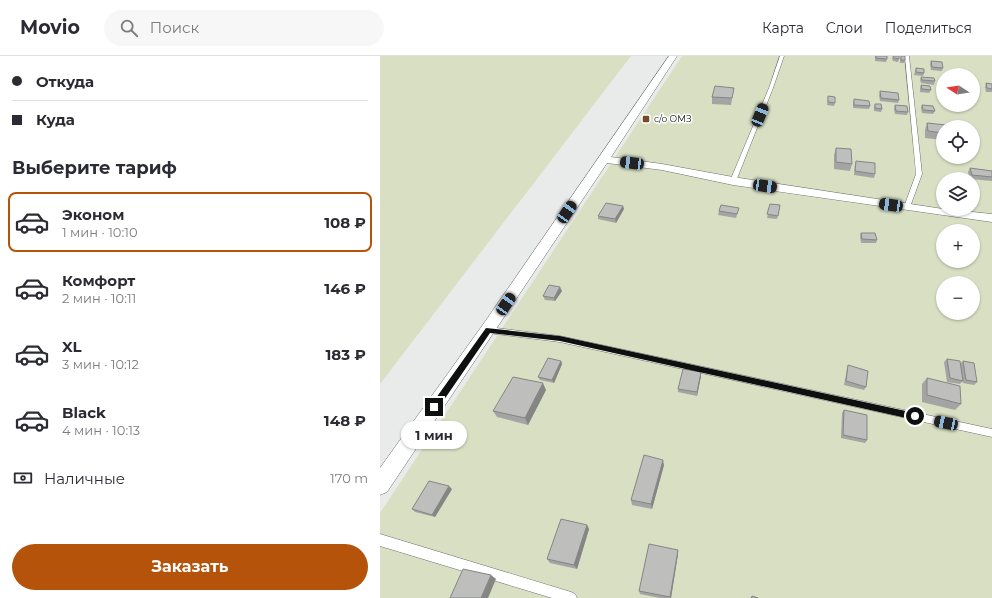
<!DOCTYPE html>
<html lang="ru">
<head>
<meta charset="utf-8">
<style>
  body { margin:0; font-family:Montserrat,sans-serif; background:#f7f7f7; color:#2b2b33; height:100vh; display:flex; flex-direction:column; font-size:15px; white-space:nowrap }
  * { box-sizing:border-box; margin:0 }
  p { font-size:13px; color:#7c7c81 }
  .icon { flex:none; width:22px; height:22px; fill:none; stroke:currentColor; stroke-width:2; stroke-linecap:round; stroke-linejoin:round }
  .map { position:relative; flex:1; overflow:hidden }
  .details { display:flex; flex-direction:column; background:#fff; width:380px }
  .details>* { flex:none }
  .top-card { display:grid; align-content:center; height:88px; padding:0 12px; background:#fff }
  .needle { width:26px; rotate:282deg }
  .buttons { position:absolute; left:556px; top:12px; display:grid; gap:8px }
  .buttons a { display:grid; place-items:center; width:44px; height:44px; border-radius:50%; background:#fff; box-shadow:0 1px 3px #0004; font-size:20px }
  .end { position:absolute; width:18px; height:18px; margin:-9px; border:5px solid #0e0f0f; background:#fff; box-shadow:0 0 0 2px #fff }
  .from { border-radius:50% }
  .bubble { position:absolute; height:28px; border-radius:14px; background:#fff; box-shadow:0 1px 3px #0004; font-size:13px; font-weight:700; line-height:28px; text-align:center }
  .car { position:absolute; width:12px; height:24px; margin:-12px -6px; border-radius:5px; box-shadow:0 0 3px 1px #0007; background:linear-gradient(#222 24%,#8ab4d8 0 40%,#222 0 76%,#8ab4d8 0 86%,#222 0) }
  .top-card b { display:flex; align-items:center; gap:14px; height:38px; font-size:15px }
  .top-card b+b { border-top:1px solid #e1e1e2 }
  .top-card i { width:10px; height:10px; background:#2b2b33 }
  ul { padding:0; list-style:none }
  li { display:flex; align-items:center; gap:12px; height:60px; margin:0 8px 6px; padding:0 4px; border:2px solid transparent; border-radius:8px }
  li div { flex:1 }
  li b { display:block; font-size:15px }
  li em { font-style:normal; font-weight:700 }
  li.current { border-color:#b45309 }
  li>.icon { width:36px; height:36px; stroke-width:1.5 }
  h2 { padding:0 12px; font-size:18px; line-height:48px }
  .pay { display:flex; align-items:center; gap:10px; height:44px; padding:0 12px; font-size:15px }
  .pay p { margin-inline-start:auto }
  .button { display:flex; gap:8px; margin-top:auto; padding:8px 12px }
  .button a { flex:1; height:46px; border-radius:24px; background:#b45309; color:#fff; font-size:16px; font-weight:700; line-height:46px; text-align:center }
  header { display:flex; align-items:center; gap:24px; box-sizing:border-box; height:56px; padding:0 20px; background:#fff; border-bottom:1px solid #e1e1e2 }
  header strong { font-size:19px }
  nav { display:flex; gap:22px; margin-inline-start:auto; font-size:14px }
  .search { width:280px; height:36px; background:#f7f7f7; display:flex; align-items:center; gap:10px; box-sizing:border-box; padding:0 14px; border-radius:22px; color:#7c7c81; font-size:15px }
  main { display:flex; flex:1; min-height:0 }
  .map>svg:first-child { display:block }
</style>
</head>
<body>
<header>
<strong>Movio</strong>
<div class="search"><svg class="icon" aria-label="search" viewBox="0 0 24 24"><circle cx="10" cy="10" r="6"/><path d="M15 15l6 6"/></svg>Поиск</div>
<nav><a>Карта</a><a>Слои</a><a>Поделиться</a></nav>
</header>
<main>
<section class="details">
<div class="top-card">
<b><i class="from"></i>Откуда</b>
<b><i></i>Куда</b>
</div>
<h2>Выберите тариф</h2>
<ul>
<li class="current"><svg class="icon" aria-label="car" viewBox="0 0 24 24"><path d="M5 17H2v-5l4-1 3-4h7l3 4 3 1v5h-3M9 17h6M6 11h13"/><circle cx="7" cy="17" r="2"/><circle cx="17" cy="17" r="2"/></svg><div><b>Эконом</b><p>1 мин · 10:10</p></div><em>108 ₽</em></li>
<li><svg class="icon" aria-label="car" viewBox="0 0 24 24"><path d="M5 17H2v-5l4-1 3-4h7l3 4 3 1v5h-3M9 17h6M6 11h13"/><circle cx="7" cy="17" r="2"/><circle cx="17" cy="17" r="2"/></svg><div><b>Комфорт</b><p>2 мин · 10:11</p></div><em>146 ₽</em></li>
<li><svg class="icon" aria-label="car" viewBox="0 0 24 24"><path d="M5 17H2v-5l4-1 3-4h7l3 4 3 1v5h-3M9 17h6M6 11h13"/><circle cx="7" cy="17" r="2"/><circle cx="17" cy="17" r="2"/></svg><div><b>XL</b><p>3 мин · 10:12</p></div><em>183 ₽</em></li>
<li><svg class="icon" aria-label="car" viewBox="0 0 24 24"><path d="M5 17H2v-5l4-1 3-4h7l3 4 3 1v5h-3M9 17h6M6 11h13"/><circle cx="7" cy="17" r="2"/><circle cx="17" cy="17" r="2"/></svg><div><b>Black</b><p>4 мин · 10:13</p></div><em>148 ₽</em></li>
</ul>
<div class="pay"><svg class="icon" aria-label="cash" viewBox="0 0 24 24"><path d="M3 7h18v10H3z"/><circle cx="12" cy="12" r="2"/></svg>Наличные<p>170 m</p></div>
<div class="button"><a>Заказать</a></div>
</section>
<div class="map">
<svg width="612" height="542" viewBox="0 0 612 542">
  <rect width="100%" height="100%" fill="#e8ebe9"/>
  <path fill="#d8dfc2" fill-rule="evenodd" d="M0,0H251L0,328Z
    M302,0H612V542H0V457ZM563,19H593V49H563ZM563,71H593V101H563ZM563,123H593V153H563ZM563,175H593V205H563ZM563,227H593V257H563Z"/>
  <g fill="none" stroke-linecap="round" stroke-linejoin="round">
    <defs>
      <path id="service" d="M400,0H404L393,32L356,125L355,126H351L350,125L389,32Z
        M525,0H529L542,118L530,151L527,153L524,151L536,118Z
        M108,271L180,280L612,373V381L180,286L108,277L105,276L104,274L105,272Z
        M0,478L191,536L195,538L197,542H172L0,490Z"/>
      <path id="minor" d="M289,0H297L231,101L282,108L353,121L563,153L612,158V166L353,129L282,114L227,107L7,436L0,439V412L102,270Z"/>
    </defs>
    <use href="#service" stroke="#6c6e6c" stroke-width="1"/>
    <use href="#minor" stroke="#6c6e6c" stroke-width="1"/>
    <use href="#service" fill="#fff" fill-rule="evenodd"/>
    <use href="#minor" fill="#fff" fill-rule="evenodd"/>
  </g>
  <path fill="#a3a4a3" d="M495,0H507V3L506,6L495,5Z
    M513,0L519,3L518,6L513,5L512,3Z
    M521,0L525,4L524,7H520V3Z
    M551,5L563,12L562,15L551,14L550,8Z
    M536,12L544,17L543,20L534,19L535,15Z
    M541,21L555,25L554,29L541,27L540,24Z
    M593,26L597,32L596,35H593Z
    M606,27L612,28V36H606L605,31Z
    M541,29L551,34L549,37L540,36V32Z
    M354,32L351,49L332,48V41Z
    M500,35L519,44L518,47L500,45L499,39Z
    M448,40L455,47L454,50L447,49Z
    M474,43L490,50L489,53L473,52V47Z
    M495,48L502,53L501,56L494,55V51Z
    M515,49L528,56L527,59L515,58L514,53Z
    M542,49L555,55L553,58L542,57L541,52Z
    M547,67L563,71V84L545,82V74Z
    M456,92L472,108L470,115L454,113V99Z
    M476,105L495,118L494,122L474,119L475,108Z
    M590,112L612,115V125L590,123L588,116Z
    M390,148L400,149L397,163L387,162Z
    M243,150L244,153L236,167L218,163V160Z
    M359,152L356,162L338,159L339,155Z
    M481,177L497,184L496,187H481L480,180Z
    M182,235L175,245L165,244L163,240Z
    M567,303L580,308L583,305L597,326L594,329L583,327V325L580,328L567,326L564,306Z
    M181,305L182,308L174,327L160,324L158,321Z
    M468,309L486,331L484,334L464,329L467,313Z
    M321,320L317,340L298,336V333Z
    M547,322L581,348L575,354L542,346V328Z
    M166,334L148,369L117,361L113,355Z
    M464,354L487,384L485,387L461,382L462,357Z
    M284,409L272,453L252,449L251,444Z
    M72,433L55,461L35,456L32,453Z
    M207,469L209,473L197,513L170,507L167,503Z
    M298,494V498L291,542H280L260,538L259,535Z"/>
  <path fill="#858684" d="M243,150L244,153L236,167L235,163Z
    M180,231L182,235L175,245L174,242Z
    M181,305L182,308L174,327L172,324Z
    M321,316V320L317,340V336Z
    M163,327L166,334L148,369L145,362Z
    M283,404L284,409L272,453L271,448Z
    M69,430L72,433L55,461L52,459Z
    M207,469L209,473L197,513L194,509Z
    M298,494V498L291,542H290Z
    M111,519L116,523L108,542H101Z"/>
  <path fill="#bebfbd" stroke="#858684" d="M496,0H507V3L496,2Z
    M513,0H519V3L514,2Z
    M521,0H525V4H521Z
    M551,5L562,6L563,12L552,11Z
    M536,12L544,13V17L536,16Z
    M541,21L554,22L555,25L542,24Z
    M593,26H595L597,32H593Z
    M606,27L612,28V33L607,32Z
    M541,29L550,30L551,34L542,33Z
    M335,30L354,32L352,42L332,41Z
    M500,35L518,37L519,44L501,42Z
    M448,40L455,41V47L448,46Z
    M474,43L489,45L490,50L474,49Z
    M495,48H501L502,53L495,52Z
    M515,49L527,50L528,56L516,55Z
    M542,49L553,50L555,55L543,54Z
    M547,67L576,70V71H563V77L548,75Z
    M456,92L471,93L472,108L456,106Z
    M476,105L495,107V118L475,115Z
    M590,112L612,115V121L592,119Z
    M226,147L243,150L235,163L218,160Z
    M390,148L400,149L398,160L387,158Z
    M341,149L359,152L357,158L339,155Z
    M481,177H495L497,184L482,183Z
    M169,229L180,231L174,242L163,240Z
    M168,302L181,305L172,324L158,321Z
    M567,303L580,305L583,325L570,322Z
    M583,305L594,307L597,326L586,324Z
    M468,309L488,315L486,331L466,325Z
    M303,313L321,316L317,336L298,333Z
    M133,321L163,327L145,362L113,355Z
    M547,322L580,330L581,348L547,339Z
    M464,354L487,359V384L463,379Z
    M264,399L283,404L271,448L251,444Z
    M49,425L69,430L52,459L32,453Z
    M181,463L207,469L194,509L167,503Z
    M269,488L298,494L290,541L259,535Z
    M83,513L111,519L101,542H70Z
    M372,540L378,542H371Z"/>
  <path fill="#0e0f0f" d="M106,272L180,280L535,357L539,360L535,364L180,285L110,277L57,354H51V349Z"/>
  <rect fill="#724c28" stroke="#fff" stroke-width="1.5" x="262" y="59" width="8" height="8" rx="2"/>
  <g text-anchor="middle" stroke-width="3" stroke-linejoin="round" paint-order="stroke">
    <g font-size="9" fill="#0e0f0f" stroke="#fff" text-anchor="start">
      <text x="274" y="66">с/о ОМЗ</text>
    </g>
  </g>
</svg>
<div class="buttons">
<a><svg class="needle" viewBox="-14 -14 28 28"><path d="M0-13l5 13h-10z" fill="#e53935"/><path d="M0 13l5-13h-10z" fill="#7c7c81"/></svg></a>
<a><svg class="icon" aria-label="locate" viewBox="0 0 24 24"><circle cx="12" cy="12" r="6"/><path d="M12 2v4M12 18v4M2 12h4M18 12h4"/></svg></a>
<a><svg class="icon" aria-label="layers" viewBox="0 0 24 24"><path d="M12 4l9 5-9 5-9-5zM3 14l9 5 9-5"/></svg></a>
<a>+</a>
<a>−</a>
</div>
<i class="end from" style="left:535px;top:360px"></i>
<i class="end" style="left:54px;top:351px"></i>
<div class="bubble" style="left:21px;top:365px;width:66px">1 мин</div>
<i class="car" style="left:380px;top:59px;rotate:22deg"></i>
<i class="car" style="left:252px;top:107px;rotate:277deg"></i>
<i class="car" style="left:385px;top:130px;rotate:98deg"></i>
<i class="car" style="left:511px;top:149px;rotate:278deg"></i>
<i class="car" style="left:187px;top:156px;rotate:34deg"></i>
<i class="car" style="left:126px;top:248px;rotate:34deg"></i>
<i class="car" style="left:566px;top:367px;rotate:282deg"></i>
</div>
</main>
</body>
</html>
